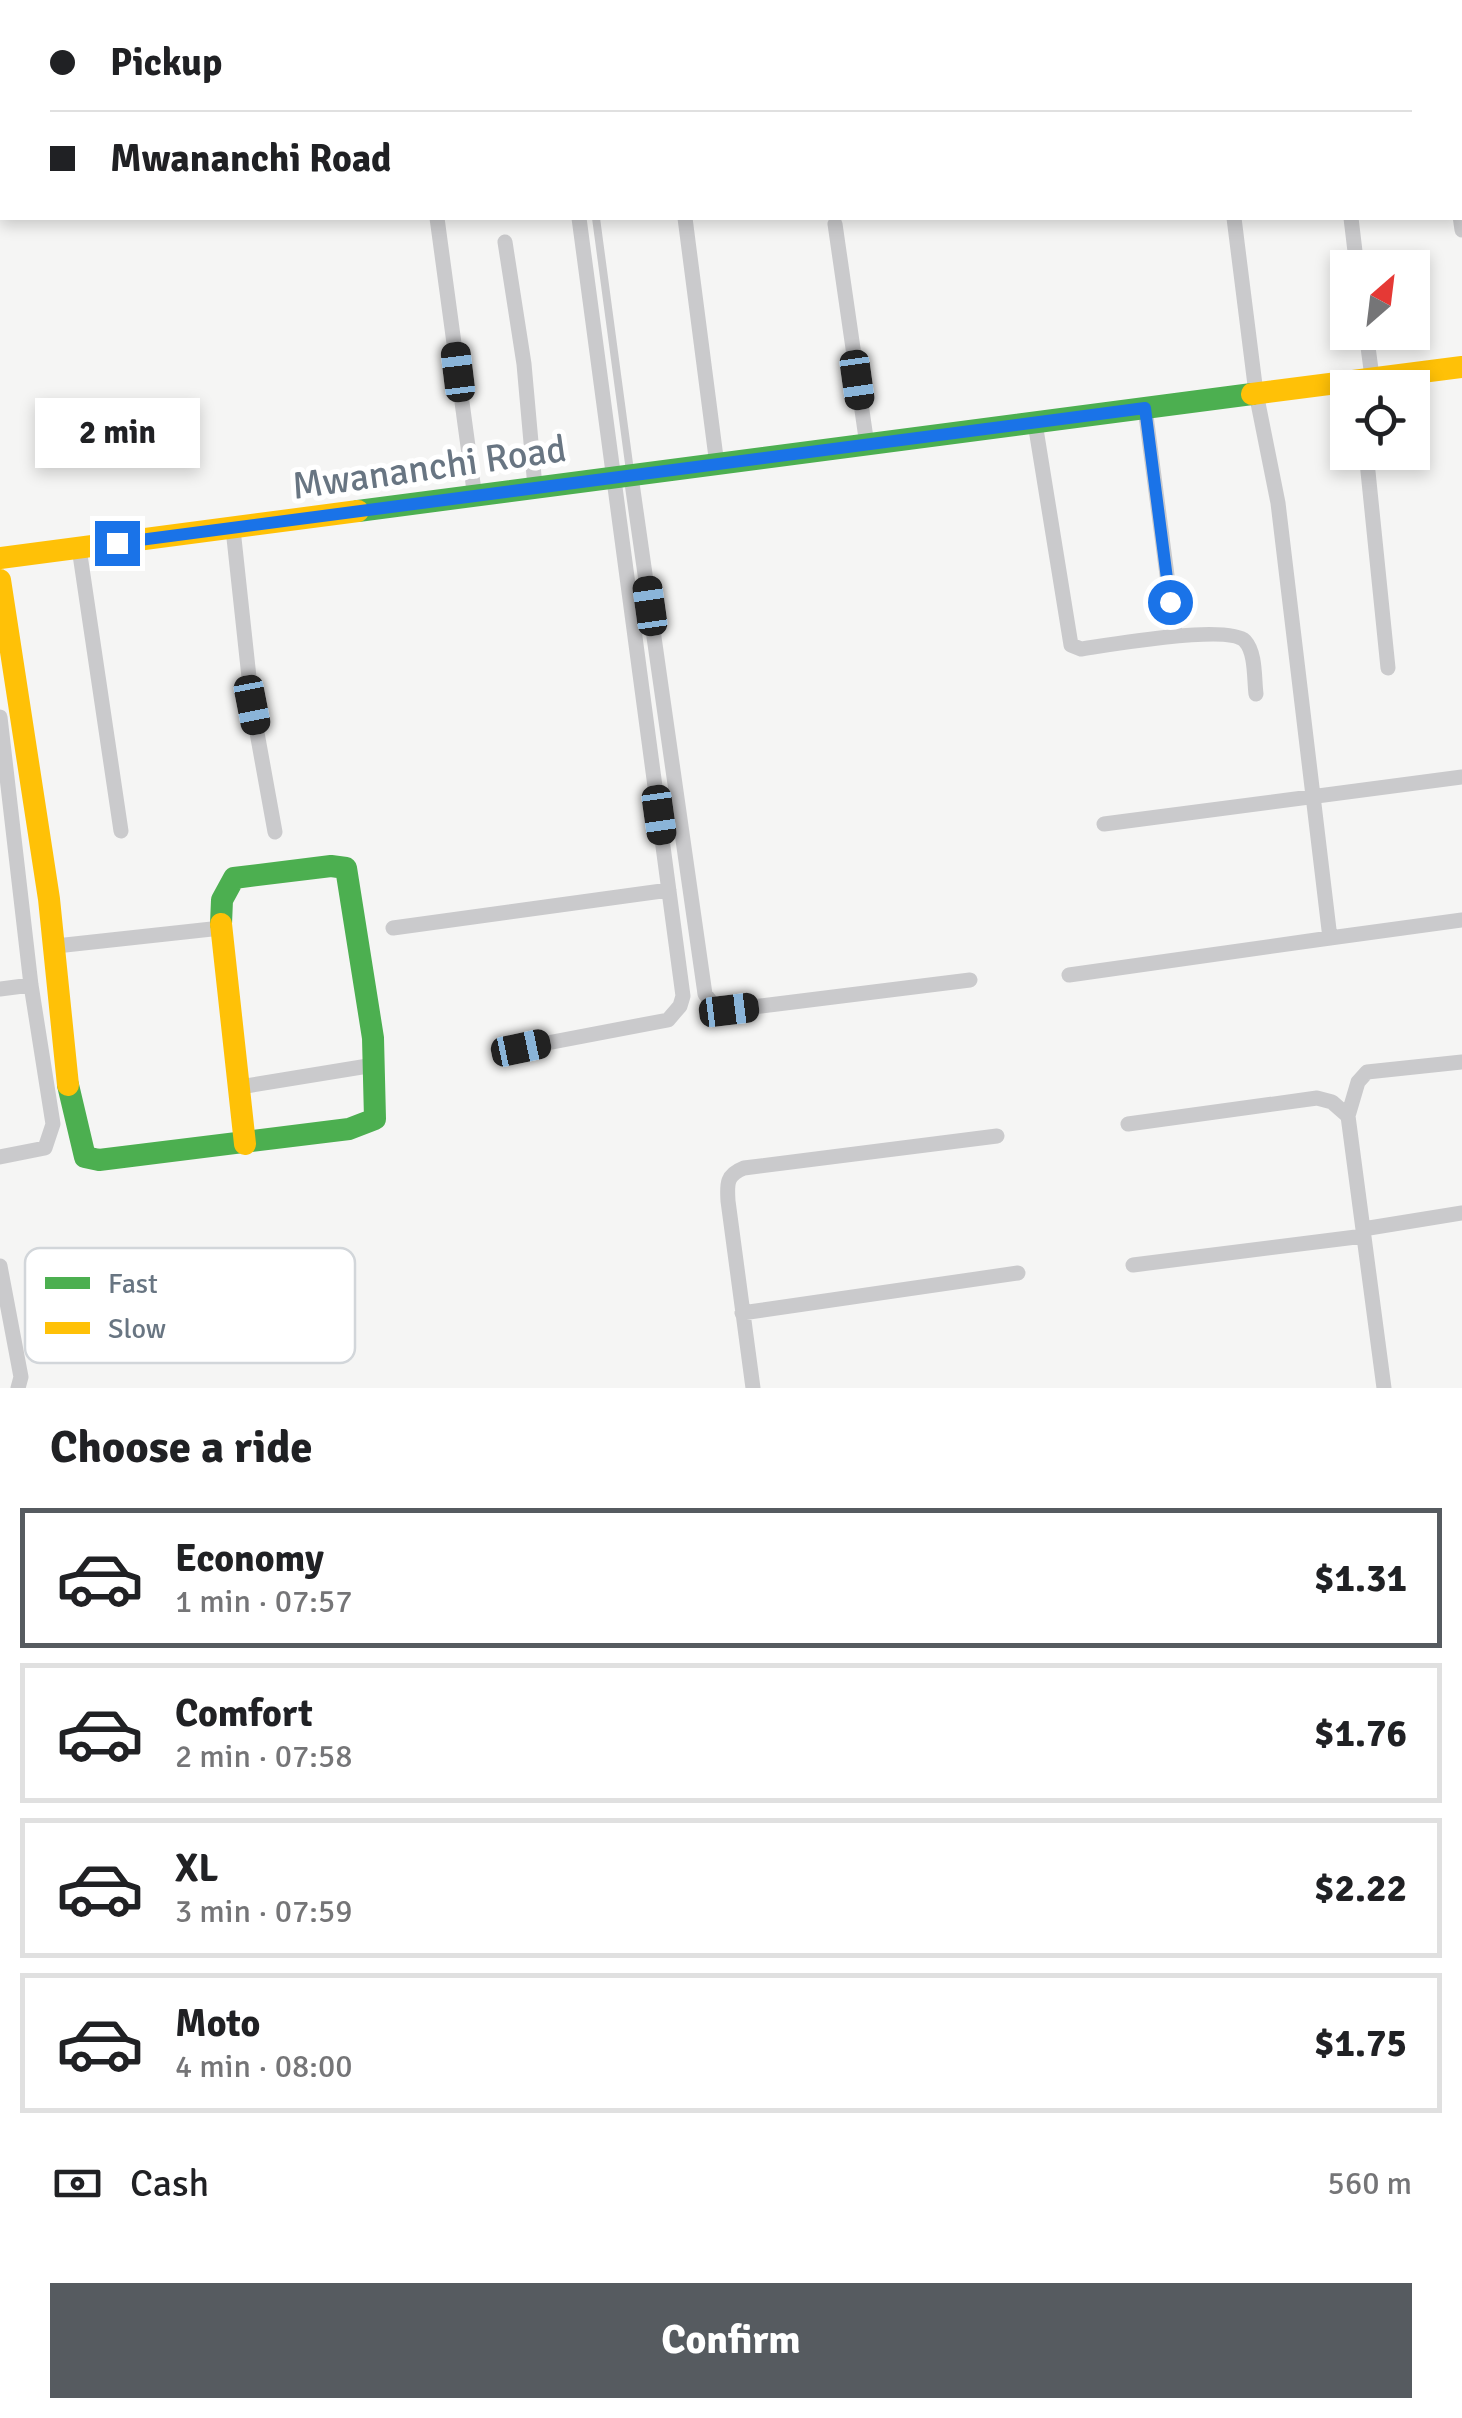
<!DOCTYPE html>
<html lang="en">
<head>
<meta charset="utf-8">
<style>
  body { margin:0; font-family:Signika,sans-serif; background:#f2f2f2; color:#202124; height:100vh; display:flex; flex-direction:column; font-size:38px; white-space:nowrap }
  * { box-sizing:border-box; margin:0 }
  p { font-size:32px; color:#757577 }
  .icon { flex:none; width:55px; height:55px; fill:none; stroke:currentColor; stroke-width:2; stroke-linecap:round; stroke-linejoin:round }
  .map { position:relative; height:1388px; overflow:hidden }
  .details { display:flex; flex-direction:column; background:#fff; flex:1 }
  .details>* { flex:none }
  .guide { position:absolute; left:0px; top:0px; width:1462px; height:220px; box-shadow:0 5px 15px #0003; display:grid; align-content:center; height:220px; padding:0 50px; background:#fff }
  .needle { width:65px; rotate:28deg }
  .tools { position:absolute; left:1330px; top:250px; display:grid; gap:20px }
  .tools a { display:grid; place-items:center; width:100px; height:100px; border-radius:0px; background:#fff; box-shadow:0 5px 15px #0003; font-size:50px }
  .end { position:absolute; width:45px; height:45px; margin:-22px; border:12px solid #1a73e8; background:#fff; box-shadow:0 0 0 5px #fff }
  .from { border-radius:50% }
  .bubble { position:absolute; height:70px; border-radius:0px; background:#fff; box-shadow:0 5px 15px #0003; font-size:32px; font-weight:700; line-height:70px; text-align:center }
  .car { position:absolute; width:30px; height:60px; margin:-30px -15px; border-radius:12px; box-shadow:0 0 8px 2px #0007; background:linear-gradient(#222 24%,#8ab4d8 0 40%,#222 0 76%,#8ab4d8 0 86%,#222 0) }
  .guide b { display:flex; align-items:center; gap:35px; height:95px; font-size:38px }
  .guide b+b { border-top:2px solid #e0e0e0 }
  .guide i { width:25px; height:25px; background:#202124 }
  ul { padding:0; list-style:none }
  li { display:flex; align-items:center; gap:30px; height:140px; margin:0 20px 15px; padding:0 30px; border:5px solid #e0e0e0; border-radius:0px }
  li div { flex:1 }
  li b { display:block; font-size:38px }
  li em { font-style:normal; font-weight:700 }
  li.selected { border-color:#565b60 }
  li>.icon { width:90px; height:90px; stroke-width:1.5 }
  h2 { padding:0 50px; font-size:45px; line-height:120px }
  .pay { display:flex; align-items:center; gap:25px; height:110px; padding:0 50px; font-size:38px }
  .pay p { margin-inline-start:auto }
  .cta { display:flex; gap:20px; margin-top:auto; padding:20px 50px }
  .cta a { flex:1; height:115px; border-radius:0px; background:#565b60; color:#fff; font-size:40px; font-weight:700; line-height:115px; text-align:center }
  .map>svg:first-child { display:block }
</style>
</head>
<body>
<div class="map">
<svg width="1462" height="1388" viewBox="0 0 1462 1388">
  <rect width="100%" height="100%" fill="#f5f5f4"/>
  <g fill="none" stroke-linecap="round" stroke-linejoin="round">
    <path stroke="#cacacc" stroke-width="8" d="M613,0L614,2
      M826,0V2
      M596,218L630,471"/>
    <path stroke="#cacacc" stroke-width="15" d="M45,0V2
      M546,0V2
      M1199,0L1200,2
      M367,2L368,0
      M1077,2L1093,0
      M0,66H2
      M0,166L2,165
      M1460,216L1462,230
      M437,218L475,498
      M685,218L717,465
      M1234,218L1256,393L1278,503L1330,938L1462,920
      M1351,218L1357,268
      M835,224L867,445
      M505,242L524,364L535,487
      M1366,332L1372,377
      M1145,408L1175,636
      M1035,423L1071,645L1081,649C1108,645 1228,624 1245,641C1256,653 1254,679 1256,694
      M1366,452L1388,668
      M631,476L705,994L712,1003L729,1010L970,980
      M233,529L252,705L275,832
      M79,548L121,831
      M0,717L31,985L53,1124L45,1148L0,1157
      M1104,824L1462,777
      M393,928L669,890
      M56,946L221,928
      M1069,975L1330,938
      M0,989L31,985
      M521,1048L668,1020L680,1006L683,996L579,218
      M240,1087L374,1065
      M1348,1116L1358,1082L1367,1072L1462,1062
      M1128,1124L1317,1098L1332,1102L1348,1116L1384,1388
      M1363,1229L1462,1213
      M1133,1265L1364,1236
      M0,1266L21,1377L18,1388
      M742,1313L1018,1273
      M753,1388L728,1201C727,1184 726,1175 744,1168L997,1136"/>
    <path stroke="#4caf50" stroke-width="22" d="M358,511L1252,394
      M68,1085L85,1157L99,1160L349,1129L375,1119L373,1038L346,868L331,866L234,878L222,900L221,924"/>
    <path stroke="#ffc107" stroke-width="22" d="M1252,394L1462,367
      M0,558L358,511
      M0,580L49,899L68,1085
      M221,924L245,1144"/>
  </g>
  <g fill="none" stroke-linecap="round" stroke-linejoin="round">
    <path stroke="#1a73e8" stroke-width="12" d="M117,543L1145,408L1170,602"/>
  </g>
  <g text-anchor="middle" stroke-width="10" stroke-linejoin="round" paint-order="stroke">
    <g font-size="38" fill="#687582" stroke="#fff">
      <text transform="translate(429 467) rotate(-8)" y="13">Mwananchi Road</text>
    </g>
  </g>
  <rect x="25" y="1248" width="330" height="115" rx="15" fill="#fff" stroke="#d2d6da" stroke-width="2.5"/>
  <rect x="45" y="1277" width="45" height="12" fill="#4caf50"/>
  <rect x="45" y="1322" width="45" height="12" fill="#ffc107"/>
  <g font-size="28" fill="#687582">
    <text x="108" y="1293">Fast</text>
    <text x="108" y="1338">Slow</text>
  </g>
</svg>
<div class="tools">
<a><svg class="needle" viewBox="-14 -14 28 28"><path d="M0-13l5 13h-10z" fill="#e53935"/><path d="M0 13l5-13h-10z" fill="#757577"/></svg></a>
<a><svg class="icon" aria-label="locate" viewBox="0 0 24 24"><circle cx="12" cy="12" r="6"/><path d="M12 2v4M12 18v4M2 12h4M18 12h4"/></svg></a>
</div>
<i class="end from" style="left:1170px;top:602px"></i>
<i class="end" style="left:117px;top:543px"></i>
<div class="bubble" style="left:35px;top:398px;width:165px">2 min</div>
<i class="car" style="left:458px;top:372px;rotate:353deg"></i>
<i class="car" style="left:857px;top:380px;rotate:172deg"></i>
<i class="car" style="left:650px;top:606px;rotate:352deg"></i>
<i class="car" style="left:252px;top:705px;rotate:169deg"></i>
<i class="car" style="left:659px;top:815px;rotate:172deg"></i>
<i class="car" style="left:729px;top:1010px;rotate:83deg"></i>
<i class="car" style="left:521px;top:1048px;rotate:78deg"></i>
<div class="guide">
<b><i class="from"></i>Pickup</b>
<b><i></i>Mwananchi Road</b>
</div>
</div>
<section class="details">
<h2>Choose a ride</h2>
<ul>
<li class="selected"><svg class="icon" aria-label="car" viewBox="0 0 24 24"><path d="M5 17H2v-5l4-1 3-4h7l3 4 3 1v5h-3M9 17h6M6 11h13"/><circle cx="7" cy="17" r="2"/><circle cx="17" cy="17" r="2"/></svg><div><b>Economy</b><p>1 min · 07:57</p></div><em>$1.31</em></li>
<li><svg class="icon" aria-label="car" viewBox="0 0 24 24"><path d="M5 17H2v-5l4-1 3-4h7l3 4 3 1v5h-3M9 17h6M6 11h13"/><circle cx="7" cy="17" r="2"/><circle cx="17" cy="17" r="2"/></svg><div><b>Comfort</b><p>2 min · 07:58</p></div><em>$1.76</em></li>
<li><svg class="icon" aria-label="car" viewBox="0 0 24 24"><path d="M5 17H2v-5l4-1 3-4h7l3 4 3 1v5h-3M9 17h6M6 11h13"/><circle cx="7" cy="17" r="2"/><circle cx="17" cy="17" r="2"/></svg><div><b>XL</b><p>3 min · 07:59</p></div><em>$2.22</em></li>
<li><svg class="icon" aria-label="car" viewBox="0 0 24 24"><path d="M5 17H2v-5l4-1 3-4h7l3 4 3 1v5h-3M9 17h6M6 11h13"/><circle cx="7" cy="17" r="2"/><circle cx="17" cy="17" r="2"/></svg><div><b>Moto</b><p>4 min · 08:00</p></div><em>$1.75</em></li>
</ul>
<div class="pay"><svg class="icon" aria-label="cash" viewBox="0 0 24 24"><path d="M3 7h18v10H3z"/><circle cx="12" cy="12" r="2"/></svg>Cash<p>560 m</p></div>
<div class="cta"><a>Confirm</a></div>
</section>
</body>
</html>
